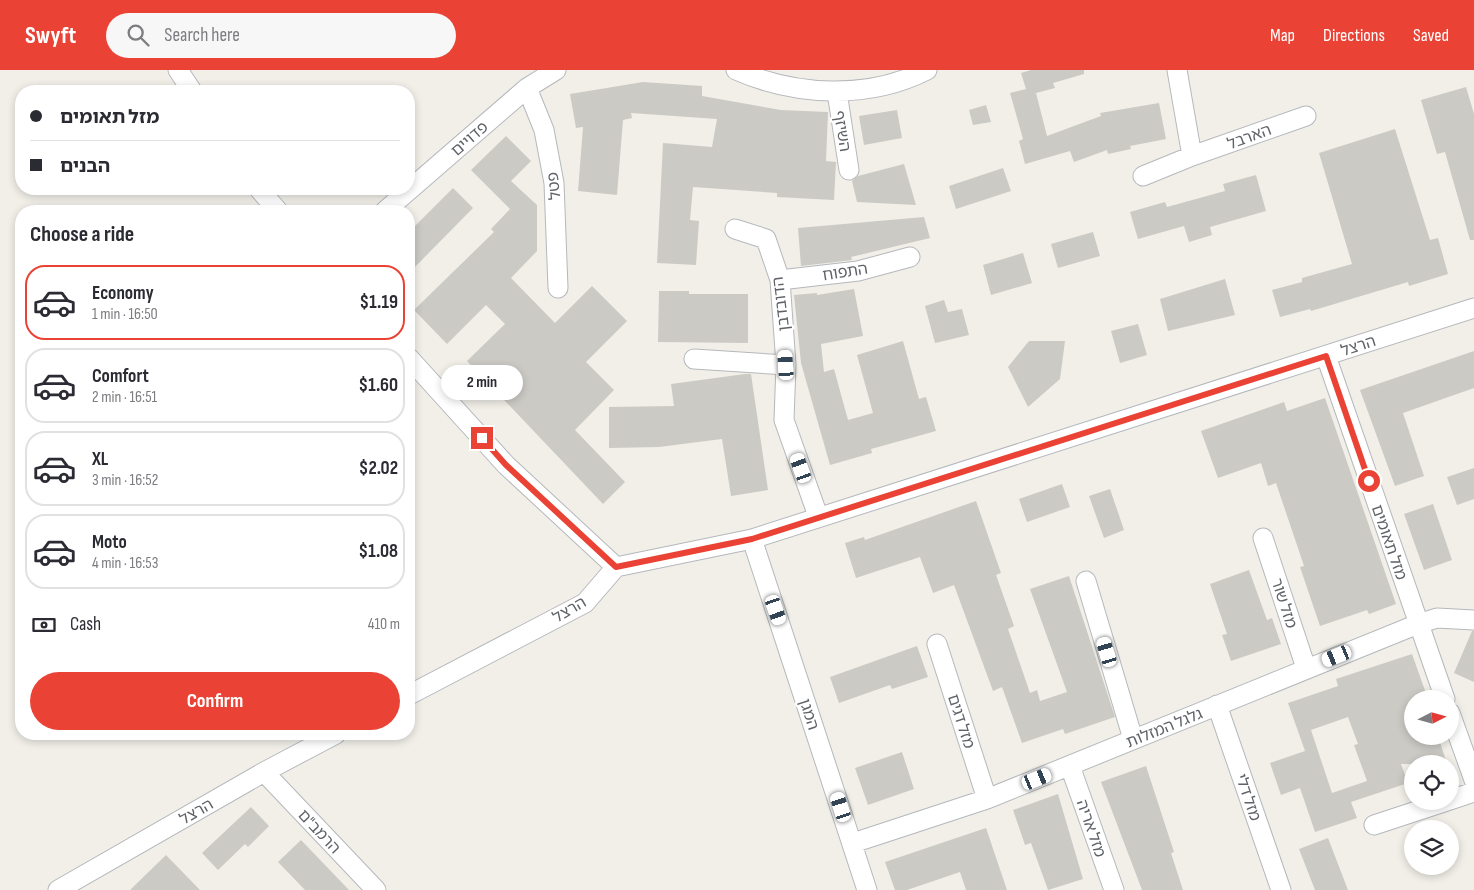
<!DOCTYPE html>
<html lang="en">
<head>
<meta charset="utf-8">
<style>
  body { margin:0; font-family:"Sofia Sans Condensed","Noto Sans Hebrew",sans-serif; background:#f7f7f7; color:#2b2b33; height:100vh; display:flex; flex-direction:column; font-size:19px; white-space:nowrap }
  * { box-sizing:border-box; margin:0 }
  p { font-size:16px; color:#7c7c81 }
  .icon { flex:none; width:28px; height:28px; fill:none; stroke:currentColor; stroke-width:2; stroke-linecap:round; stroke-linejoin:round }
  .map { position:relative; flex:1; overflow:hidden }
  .drawer { position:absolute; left:15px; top:135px; width:400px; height:535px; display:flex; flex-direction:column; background:#fff; border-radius:20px; box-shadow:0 2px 8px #0003 }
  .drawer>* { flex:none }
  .guide { position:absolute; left:15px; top:15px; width:400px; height:110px; border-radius:20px; box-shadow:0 2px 8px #0003; display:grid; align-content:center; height:110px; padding:0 15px; background:#fff }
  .needle { width:32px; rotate:84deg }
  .fabs { position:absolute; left:1404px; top:620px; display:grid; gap:10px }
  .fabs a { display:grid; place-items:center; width:55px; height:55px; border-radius:50%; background:#fff; box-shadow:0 2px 8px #0003; font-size:25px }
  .end { position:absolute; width:22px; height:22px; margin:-11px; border:6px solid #ea4335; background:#fff; box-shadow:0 0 0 2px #fff }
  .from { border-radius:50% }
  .bubble { position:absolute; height:35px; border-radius:18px; background:#fff; box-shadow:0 2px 8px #0003; font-size:16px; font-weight:700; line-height:35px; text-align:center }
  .car { position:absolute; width:15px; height:30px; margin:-15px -8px; border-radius:6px; box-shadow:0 0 4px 1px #0007; background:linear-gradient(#fff 24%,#345 0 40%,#fff 0 76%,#345 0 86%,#fff 0) }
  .guide b { display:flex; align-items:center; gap:18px; height:48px; font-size:19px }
  .guide b+b { border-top:1px solid #e1e1e2 }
  .guide i { width:12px; height:12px; background:#2b2b33 }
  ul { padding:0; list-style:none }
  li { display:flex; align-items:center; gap:15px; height:75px; margin:0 10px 8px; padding:0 5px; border:2px solid #e1e1e2; border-radius:20px }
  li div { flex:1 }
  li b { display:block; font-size:19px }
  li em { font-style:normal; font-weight:700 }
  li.selected { border-color:#ea4335 }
  li>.icon { width:45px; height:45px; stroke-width:1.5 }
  h2 { padding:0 15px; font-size:22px; line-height:60px }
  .pay { display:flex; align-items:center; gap:12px; height:55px; padding:0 15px; font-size:19px }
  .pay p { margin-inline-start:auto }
  .action { display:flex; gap:10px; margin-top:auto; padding:10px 15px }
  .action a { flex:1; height:58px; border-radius:30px; background:#ea4335; color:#fff; font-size:20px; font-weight:700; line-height:58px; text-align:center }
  header { display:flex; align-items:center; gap:30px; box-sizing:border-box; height:70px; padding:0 25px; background:#ea4335; color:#fff }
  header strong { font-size:24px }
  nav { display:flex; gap:28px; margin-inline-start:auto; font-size:18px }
  .search { width:350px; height:45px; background:#f7f7f7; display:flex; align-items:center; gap:12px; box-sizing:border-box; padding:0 18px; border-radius:28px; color:#7c7c81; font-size:19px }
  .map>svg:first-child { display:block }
</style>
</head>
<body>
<header>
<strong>Swyft</strong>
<div class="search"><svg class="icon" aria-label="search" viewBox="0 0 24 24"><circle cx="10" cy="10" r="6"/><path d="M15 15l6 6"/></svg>Search here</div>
<nav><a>Map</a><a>Directions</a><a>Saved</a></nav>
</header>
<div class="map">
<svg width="1474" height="820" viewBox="0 0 1474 820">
  <rect width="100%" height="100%" fill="#f1efe8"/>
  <path fill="#cccac5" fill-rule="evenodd" d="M1031,0H1084V4L1053,13L1055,18L1036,23L1047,66L1101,46L1100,43L1159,33L1166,69L1130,76L1131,79L1108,84L1107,80L1074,92L1070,81L1025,94L1019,71L1023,69L1010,23L1026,19L1021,3Z
    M643,12L702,16V26L781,40L828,42L826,91L836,92L834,130L777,127V123L693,117L690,150L699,151L696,195L657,193L663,73L712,77L717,49L631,43L632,48L623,50L617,125L578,121L583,57L576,58L570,24Z
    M1466,17L1474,44V170H1470L1445,82L1437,84L1421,30Z
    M986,35L991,52L973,55L969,40Z
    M897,40L902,68L864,75L859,46Z
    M1395,59L1430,170L1438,168L1448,204L1409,216L1408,212L1311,241L1310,239L1280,247L1272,220L1302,212V208L1352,194L1319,83Z
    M506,66L531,91L511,111L537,135V181L511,208L555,253L592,216L627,251L586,292L614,320L575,360L625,412L603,434L467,291L505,254L486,235L447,274L414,240L494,162L491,159L510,139L471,100Z
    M904,94L916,135L857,132L852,111L858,106Z
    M1003,98L1011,121L956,139L949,116Z
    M1256,105L1266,141L1210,157L1212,165L1189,172L1184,156L1138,169L1130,142L1165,132L1167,137L1225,121L1223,114Z
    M453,118L473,138L409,203V162Z
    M924,147L930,168L851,187L852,190L801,196L798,158Z
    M1093,162L1100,186L1058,198L1051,174Z
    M1023,183L1032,213L991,225L983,195Z
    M1225,209L1235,245L1168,261L1160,229Z
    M854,219L863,266L821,274L824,302L834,299L848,350L873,343L857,285L903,271L919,329L926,327L936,361L871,379L872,383L830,395L801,293L794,225L817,223V225Z
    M659,221H689V224H748V273L658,272Z
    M944,230L948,242L962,239L969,265L935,273L925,236Z
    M1138,254L1147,285L1120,293L1111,261Z
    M1029,271H1065L1060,309L1028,337L1008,297Z
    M1474,281V318L1403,343L1424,406L1395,416L1360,320Z
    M745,304H751L768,420L731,426L722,369L659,377L609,378V337L674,336L671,314Z
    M1325,328L1396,534L1369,544L1367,540L1320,556L1300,497L1304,496L1276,413L1268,416L1261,393L1218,408L1201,361L1284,332L1287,341Z
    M1474,398V429L1457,435L1447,407Z
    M1062,414L1070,437L1027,452L1019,429Z
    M1110,419L1124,460L1104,468L1089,426Z
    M976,431L1001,503L996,505L1014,556L1008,559L1030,623L1037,620L1040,631L1067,622L1030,519L1069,506L1115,647L1065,664L1063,659L1022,673L1002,617L993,621L954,515L933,523L920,487L856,508L845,473L864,467L865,470Z
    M1433,434L1452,490L1424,500L1404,444Z
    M1249,500L1267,550L1272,548L1281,574L1231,591L1222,565L1227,564L1210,514Z
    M1472,561H1474V612L1454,603Z
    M917,576L928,607L892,619L890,615L839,633L830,607Z
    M1412,584L1428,629H1412V666H1438L1447,694H1401L1408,713L1351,732L1357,748L1315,762L1300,718L1281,725L1270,693L1305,681L1288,633L1338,616L1336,609ZM1348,647L1358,674L1354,675L1367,711L1332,723L1311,660Z
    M902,682L914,719L868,735L855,698Z
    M1146,696L1174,782L1171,783L1183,820H1142L1101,712Z
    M1058,724L1083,809L1048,820L1031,773L1025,775L1013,740Z
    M251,737L269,756L248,777L245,774L218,800L202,783Z
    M986,758L1007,820H966L960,802L907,820H895L885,792Z
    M1328,768L1348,820H1315L1299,779Z
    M301,770L349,820H305L278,792Z
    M166,785L200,820H130Z"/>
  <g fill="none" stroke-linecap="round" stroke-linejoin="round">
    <defs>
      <path id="minor" d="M178,0L192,21
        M736,0C795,26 868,30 927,0
        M1177,0L1192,86L1306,46
        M527,18L544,60L554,113L558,218
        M837,22L849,100
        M1143,106L1192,86
        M259,119L278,141
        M385,141L527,18L556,0
        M735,159L766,169L780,210L786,295L784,350L818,446
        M780,210L858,201L910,187
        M1326,286L1445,629
        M409,288L506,395L616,497
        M694,289L786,295
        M1263,468L1306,598
        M752,469L867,820
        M1086,511L1133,669
        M937,574L987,729
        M409,625L585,533L616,497L752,469L1474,238
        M1217,635L1281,820
        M1450,643L1474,710
        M1070,696L1114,820
        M264,702L376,820
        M1450,730L1474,722
        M1374,755L1447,731
        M853,773L987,729L1418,554L1437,548L1474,550
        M58,820L264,702L336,664"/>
    </defs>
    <use href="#minor" stroke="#b5b8bc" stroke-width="21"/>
    <use href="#minor" stroke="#fff" stroke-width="19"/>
  </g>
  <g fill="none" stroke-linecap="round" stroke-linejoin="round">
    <path stroke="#ea4335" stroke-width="6" d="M482,368L506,395L616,497L752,469L1326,286L1369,411"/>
  </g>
  <g text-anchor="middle" stroke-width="4.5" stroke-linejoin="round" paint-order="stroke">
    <g font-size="16" fill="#5f6368" stroke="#fff">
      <text transform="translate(843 61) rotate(81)" y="6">השיזף</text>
      <text transform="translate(1249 66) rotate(-20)" y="6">הארבל</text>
      <text transform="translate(469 68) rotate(-41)" y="6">פדויים</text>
      <text transform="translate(553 116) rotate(-96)" y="6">פטל</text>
      <text transform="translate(845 201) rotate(-9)" y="6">התפוח</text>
      <text transform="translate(780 234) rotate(-97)" y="6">הדובדבן</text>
      <text transform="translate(1358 275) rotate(-18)" y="6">הרצל</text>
      <text transform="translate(1390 472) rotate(71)" y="6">מזל תאומים</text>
      <text transform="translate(1285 533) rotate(72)" y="6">מזל שור</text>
      <text transform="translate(569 539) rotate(-31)" y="6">הרצל</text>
      <text transform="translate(810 644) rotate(72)" y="6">המגן</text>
      <text transform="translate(962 651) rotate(72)" y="6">מזל דגים</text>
      <text transform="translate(1164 657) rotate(-22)" y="6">גלגל המזלות</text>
      <text transform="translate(1249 727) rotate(71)" y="6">מזל דלי</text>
      <text transform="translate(196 741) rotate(-30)" y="6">הרצל</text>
      <text transform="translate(1092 758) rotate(71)" y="6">מזל אריה</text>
      <text transform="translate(320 761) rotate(47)" y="6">הרמב"ם</text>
    </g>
  </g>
</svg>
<div class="fabs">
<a><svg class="needle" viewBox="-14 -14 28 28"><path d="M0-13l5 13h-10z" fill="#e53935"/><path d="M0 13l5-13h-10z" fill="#7c7c81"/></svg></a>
<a><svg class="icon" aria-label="locate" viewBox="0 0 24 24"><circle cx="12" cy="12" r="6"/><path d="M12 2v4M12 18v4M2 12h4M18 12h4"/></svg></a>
<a><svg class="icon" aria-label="layers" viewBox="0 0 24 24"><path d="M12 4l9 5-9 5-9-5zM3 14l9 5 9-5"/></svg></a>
</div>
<i class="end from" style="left:1369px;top:411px"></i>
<i class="end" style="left:482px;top:368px"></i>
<div class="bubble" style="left:441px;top:295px;width:82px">2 min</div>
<i class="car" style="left:786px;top:295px;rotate:356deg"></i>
<i class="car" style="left:801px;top:398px;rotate:340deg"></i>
<i class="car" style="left:776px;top:540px;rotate:161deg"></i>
<i class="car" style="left:1107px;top:582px;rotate:343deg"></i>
<i class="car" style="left:1337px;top:586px;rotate:248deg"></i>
<i class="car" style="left:1037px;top:709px;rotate:68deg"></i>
<i class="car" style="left:841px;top:737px;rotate:342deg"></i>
<div class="guide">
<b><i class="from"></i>מזל תאומים</b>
<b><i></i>הבנים</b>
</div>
<section class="drawer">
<h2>Choose a ride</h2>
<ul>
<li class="selected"><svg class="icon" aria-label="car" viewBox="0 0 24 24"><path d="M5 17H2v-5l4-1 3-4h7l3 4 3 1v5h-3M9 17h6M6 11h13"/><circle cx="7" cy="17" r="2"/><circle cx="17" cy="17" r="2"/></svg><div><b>Economy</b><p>1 min · 16:50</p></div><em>$1.19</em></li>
<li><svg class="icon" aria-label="car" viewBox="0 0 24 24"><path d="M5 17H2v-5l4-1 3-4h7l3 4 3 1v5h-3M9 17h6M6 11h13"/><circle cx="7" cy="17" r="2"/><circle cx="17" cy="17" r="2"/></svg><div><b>Comfort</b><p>2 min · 16:51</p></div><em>$1.60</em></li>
<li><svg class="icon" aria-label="car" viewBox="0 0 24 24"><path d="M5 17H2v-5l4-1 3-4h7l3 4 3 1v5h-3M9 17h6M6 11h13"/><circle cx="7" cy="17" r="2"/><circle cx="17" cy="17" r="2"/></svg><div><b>XL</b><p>3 min · 16:52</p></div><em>$2.02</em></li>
<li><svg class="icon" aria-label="car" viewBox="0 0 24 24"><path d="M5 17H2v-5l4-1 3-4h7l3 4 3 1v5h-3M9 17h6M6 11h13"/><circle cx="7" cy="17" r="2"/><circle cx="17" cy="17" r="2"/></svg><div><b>Moto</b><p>4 min · 16:53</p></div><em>$1.08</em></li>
</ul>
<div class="pay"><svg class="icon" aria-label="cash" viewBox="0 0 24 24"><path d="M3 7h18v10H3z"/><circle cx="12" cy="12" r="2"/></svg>Cash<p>410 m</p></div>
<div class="action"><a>Confirm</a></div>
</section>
</div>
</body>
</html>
